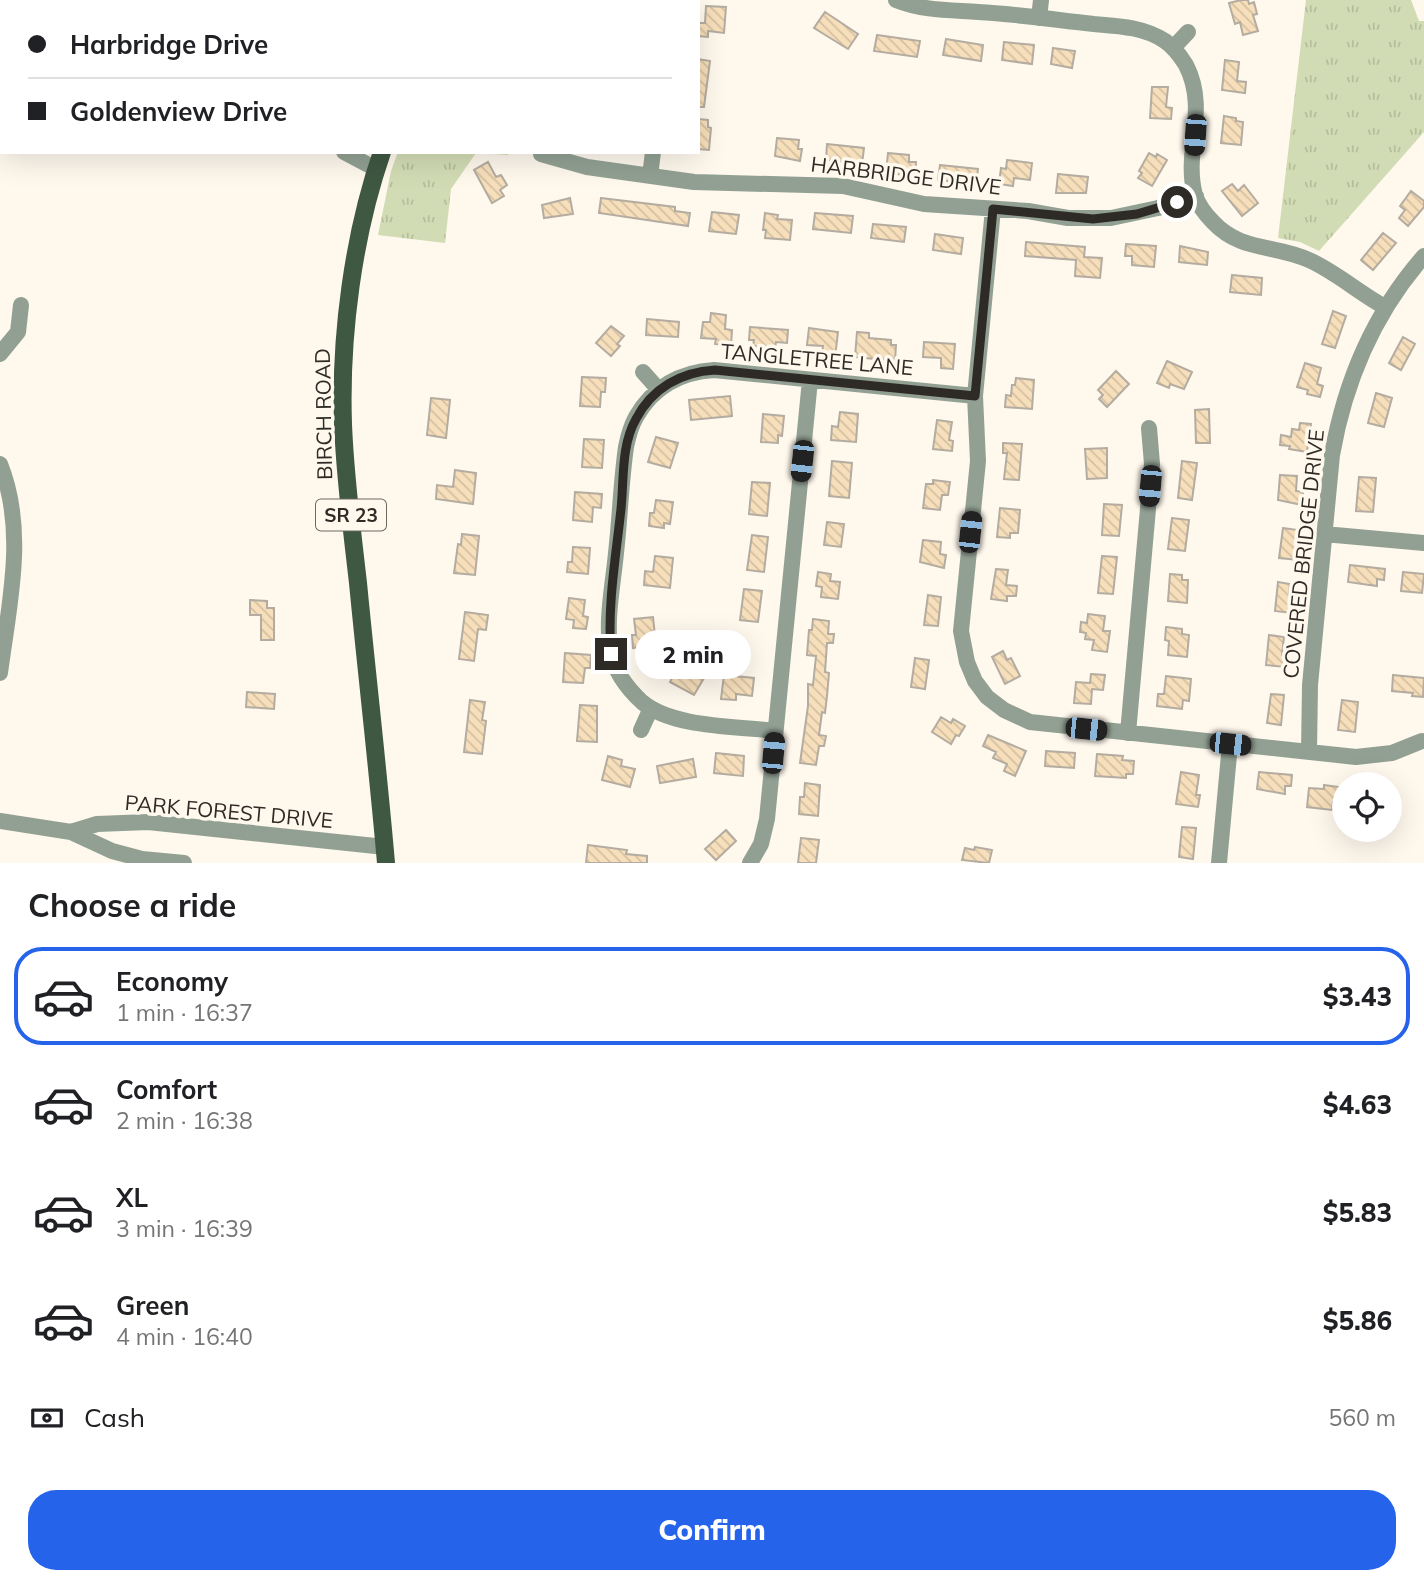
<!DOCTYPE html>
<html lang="en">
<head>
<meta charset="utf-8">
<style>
  body { margin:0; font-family:Mulish,sans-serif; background:#f2f2f2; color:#202124; height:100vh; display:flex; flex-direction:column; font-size:26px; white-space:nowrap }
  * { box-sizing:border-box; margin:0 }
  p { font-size:23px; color:#757577 }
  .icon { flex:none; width:38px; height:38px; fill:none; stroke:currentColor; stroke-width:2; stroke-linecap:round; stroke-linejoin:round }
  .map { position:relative; height:863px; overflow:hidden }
  .panel { display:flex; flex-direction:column; background:#fff; flex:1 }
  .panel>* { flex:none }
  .guide { position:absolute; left:0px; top:0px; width:700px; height:154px; box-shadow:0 7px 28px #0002; display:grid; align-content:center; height:154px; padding:0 28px; background:#fff }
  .fabs { position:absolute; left:1332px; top:772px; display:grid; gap:14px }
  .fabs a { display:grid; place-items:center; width:70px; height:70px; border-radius:50%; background:#fff; box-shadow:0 7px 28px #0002; font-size:35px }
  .end { position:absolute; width:32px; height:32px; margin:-16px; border:9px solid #2e2b26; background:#fff; box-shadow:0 0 0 4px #fff }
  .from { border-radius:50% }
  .bubble { position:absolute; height:49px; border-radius:24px; background:#fff; box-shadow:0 7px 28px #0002; font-size:23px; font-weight:800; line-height:49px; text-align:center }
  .car { position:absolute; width:21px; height:42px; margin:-21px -10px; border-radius:9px; box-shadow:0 0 5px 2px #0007; background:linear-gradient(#222 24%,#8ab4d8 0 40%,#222 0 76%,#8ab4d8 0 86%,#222 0) }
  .guide b { display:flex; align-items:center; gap:24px; height:66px; font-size:26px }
  .guide b+b { border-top:2px solid #e0e0e0 }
  .guide i { width:18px; height:18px; background:#202124 }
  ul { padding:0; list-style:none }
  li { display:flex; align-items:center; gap:21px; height:98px; margin:0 14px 10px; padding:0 14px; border:4px solid transparent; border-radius:28px }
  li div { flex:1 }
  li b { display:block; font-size:26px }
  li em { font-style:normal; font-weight:800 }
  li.selected { border-color:#2563eb }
  li>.icon { width:63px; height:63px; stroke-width:1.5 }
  h2 { padding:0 28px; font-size:32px; line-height:84px }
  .pay { display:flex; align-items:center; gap:18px; height:77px; padding:0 28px; font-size:26px }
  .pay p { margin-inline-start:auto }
  .button { display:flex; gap:14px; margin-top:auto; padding:14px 28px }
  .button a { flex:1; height:80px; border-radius:28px; background:#2563eb; color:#fff; font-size:28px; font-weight:800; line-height:80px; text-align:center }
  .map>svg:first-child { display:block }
</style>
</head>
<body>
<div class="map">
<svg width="1424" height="863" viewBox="0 0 1424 863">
  <defs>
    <pattern id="grass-tufts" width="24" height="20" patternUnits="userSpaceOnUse" patternTransform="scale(1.75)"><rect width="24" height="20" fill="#d2dcb4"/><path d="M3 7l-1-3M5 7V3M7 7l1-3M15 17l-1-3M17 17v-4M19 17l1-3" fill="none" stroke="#b5bd9b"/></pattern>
    <pattern id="building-back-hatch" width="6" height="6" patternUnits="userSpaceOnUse" patternTransform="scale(1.75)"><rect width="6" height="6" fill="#f7dfbb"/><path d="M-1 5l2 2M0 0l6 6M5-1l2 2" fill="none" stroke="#d4c0a1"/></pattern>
  </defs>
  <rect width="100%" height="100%" fill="#fef8ed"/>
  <path fill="url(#grass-tufts)" d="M1306,0H1411L1419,21H1424V132L1319,251L1300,242L1278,238Z
    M398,152H509L508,155L476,153L451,189L445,243L378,235L391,171Z"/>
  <path fill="url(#building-back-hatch)" stroke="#b4aca0" stroke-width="2" d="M1241,0H1248L1249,4L1254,2L1257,14L1253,15L1258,31L1243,35L1240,22L1235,24L1229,3Z
    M706,6L726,7L724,33L708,31V37L698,36V23H705Z
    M825,12L858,34L848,49L814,28Z
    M877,35L920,41L917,57L874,51Z
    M946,39L983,45L981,61L943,55Z
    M1004,42L1034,45L1032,64L1002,60Z
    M1053,48L1075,51L1072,68L1051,64Z
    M698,59L710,61L704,107H698Z
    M1225,60L1239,62L1237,81L1246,82L1245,93L1222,90Z
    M1152,87H1168L1166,107L1172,108L1171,119L1150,118Z
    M1224,116L1236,118V121L1243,122L1241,145L1221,143Z
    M698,119L708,120V127L711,128L709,150L698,149Z
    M777,138L799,140L798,149H802L800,161L775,156Z
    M827,144L864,148L862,164L826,160Z
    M888,153L909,155V162H916L915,176L886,173Z
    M1149,153L1156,157L1157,154L1167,160L1152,186L1138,178L1142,173L1139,171Z
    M1007,160L1032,163L1030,180L1014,178L1013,186L999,184L1001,168L1006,169Z
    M488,162L496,177L501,175L507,185L500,190L504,196L492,203L474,170Z
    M940,165L978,169L976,184L938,180Z
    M1058,174L1088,177L1086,193H1056Z
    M1232,184L1238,191L1244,185L1258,203L1242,216L1222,191Z
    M1411,191L1424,201V207L1408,226L1399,218L1405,210L1400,206Z
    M570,198L573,214L544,218L542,205Z
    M601,198L675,207V211L690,213L688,226L599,213Z
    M712,212L739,215L736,234L709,231Z
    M765,213L778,215L777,219L792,220L790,240L765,238L766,230H763Z
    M815,213L853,216L851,233L813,229Z
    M873,224L906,227L904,242L871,238Z
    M1383,233L1396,243L1373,270L1361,260Z
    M935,234L963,238L961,254L933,250Z
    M1026,242L1085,247L1084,257L1102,258L1100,278L1075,276L1076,260L1025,256Z
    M1126,244L1156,246L1154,267L1132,265V256H1125Z
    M1180,246L1208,252L1207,265L1179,262Z
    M1232,275L1262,278L1261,295L1230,292Z
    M1333,311L1346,316L1335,348L1322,344Z
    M711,313L726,315L725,329L732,330L731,346L715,344L716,339L701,338L703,322H710Z
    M647,319L679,322L678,337L646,335Z
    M611,326L624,336L617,344L620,346L611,356L596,343Z
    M750,327L788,330L787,343L776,342L775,348L753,346L754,340H749Z
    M809,328L838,332L835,357L822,355L823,346L807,345Z
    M857,332L869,333V338L891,340V345H896L895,361L855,357Z
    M1403,337L1415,344L1401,370L1389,363Z
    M924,342L955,344L953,369L941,368V358L923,357Z
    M1167,361L1192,372L1184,389L1170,384L1169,388L1157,383Z
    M1305,363L1321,368L1317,384L1323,386L1320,397L1307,394L1308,390L1297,387Z
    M1116,371L1129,384L1107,407L1099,399L1103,395L1098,390Z
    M582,377L606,378L605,392H601L600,407L580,406Z
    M1016,378L1034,380L1032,409L1005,407L1006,395L1011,396L1012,385H1015Z
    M1376,393L1392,398L1384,427L1368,423Z
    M730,396L732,416L691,420L689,400Z
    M431,398L450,400L446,438L427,435Z
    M1209,409L1210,443H1196L1195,410Z
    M840,412L858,414L856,442L831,440L832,426L838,427Z
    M763,414L784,416L782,436L778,435V443L761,442Z
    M937,420L952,422L949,440L953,441L952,451L933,449Z
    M1300,423L1311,424L1307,452L1289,449L1290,446L1280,445L1281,435L1291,437L1292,429L1299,430Z
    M656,437L678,443L670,468L648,462Z
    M584,439L604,440L602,468L582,467Z
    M1003,443L1022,444L1019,480L1004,479L1007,453H1003Z
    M1107,448V478L1087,479L1085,449Z
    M832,461L852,463L849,498L829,496Z
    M1182,461L1197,463L1192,500L1178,498Z
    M455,470L476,473L473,504L436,499L437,485L453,487Z
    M1280,475L1297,476L1296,491L1303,492L1302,505L1278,500Z
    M1359,477L1376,478L1373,512L1356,511Z
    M933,480L950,482L948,495H942L940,510L923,508L926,484H933Z
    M752,482L770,483L767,516L749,514Z
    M575,492L602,494L601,508L593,507L592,522L573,520Z
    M656,500L673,502L670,524L664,523V528L649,526L650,513H654Z
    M1104,504L1122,505L1119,536L1102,535Z
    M1000,508L1020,510L1018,533H1010V538L997,537Z
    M1172,518L1189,520L1185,551L1168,549Z
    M827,522L844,524L841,547L824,545Z
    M1283,528L1298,530L1296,550L1300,551L1299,560L1279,558Z
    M462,534L479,536L475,575L454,573L458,544L461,545Z
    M752,535L768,537L764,572L747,570Z
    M923,540L941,542L940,554L946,555L944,568L920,562Z
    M573,547L590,548L588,574L567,572L568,562H572Z
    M655,556L673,558L670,588L644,585L645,571L653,572Z
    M1102,556L1117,557L1113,594L1098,593Z
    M1350,565L1385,569L1384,580L1377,579V586L1348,582Z
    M996,569L1008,570L1006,585L1017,586L1016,596H1007V601L991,599Z
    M818,572L831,574L830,581L840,582L838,599L821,597L822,587L816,586Z
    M1403,572L1424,574L1422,593L1401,591Z
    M1170,574L1182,575V580H1188L1187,603L1168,601Z
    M1278,582L1290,584L1289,595H1293L1291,613L1275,611Z
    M744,589L762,591L758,622L740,620Z
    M928,595L941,597L938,626L924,625Z
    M569,598L585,600L583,616L588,617L586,629L573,628L574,620L566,619Z
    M250,600L267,601V608H274V640H261V615H250Z
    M465,612L488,615L486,630L478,629L474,661L459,659Z
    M1088,614L1105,616L1103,631H1110L1107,652L1092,650L1094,640L1085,639L1086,633L1080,632L1081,622L1087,623Z
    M653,617L656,645L633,648L632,635H636L634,619Z
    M813,619L829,621L828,634H834L833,643H827L825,672L829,673L827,696L825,713L822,712L819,735L826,736L824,746H819L816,765L800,763L808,706V684L813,685L816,656L807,655L809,630H812Z
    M1166,627L1182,629V634L1189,635L1187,657L1168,655L1169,641L1165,640Z
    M1269,635L1284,637L1282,655H1287L1286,667L1266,665Z
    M1003,651L1007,660L1011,658L1020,676L1005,684L992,657Z
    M565,653L591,655L590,668H585L583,683L563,682Z
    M915,658L929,660L925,689L911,687Z
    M679,664L704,678L694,695L670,682Z
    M1091,674L1105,675L1103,690L1092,689L1091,704L1074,703L1076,682L1090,683Z
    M724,675L754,678L752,696L736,694V700L721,699Z
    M1393,675L1424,678L1423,697L1412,696L1413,693L1392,691Z
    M1166,676L1191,679L1189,701L1183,700L1182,709L1157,706L1158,694H1164Z
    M247,692L275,694L274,709L246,707Z
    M1271,694L1284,695L1281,725L1267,723Z
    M470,700L485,702L482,720L486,721L482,754L464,752Z
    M1342,700L1358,702L1355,732L1338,730Z
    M580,705L597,706V742L577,741Z
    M941,717L951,723L953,719L965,726L959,736L956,735L951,744L932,732Z
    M988,735L1026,751L1015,776L1004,771L1007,764L993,758L996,752L983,746Z
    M1046,751L1075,753L1074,768L1045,766Z
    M716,753L744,756L743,776L714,773Z
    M1097,754L1123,756L1122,760L1134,761L1133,774H1126V778L1095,776Z
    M608,756L622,760L621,766L635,769L630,787L602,780Z
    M693,759L696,777L660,783L657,766Z
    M1181,772L1199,775L1196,795H1200L1198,807L1176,804Z
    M1259,772L1292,775L1291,786H1285V794L1257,789Z
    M805,783L820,785L818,816L799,814L800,797H804Z
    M1324,785L1339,787L1337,803L1333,802L1332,810L1307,807L1309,788L1324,789Z
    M1182,827L1196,828L1193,859L1179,857Z
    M726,830L736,841L716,860L705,849Z
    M801,838L819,840L816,863H798Z
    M588,845L627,850L626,854L647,856V863H586Z
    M975,847L992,850L989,863L962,860L965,848L974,850Z"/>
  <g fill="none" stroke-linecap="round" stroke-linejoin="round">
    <path stroke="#92a093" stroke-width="16" d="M42,0V2
      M297,0V2
      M896,0C924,11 949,10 978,12C1017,14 1056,20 1094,24C1119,26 1144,27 1165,41C1174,47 1181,57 1186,65C1209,110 1183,151 1195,195C1198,204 1206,215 1213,222C1241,252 1274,244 1309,260C1336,272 1359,293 1385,307
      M671,2V0
      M1039,18L1041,0
      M1173,48L1188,32
      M0,72L2,71
      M344,152L376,169
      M541,154L587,167L694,182L843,186L924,204L1028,211L1068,218H1111L1158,208L1196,196
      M650,176L653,152
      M993,209L975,396L978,461L961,631L967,662L975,681L987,697L1004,710L1030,722L1356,757L1392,753L1422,741
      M0,354L18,332L21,305
      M643,372L659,390
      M0,464C27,531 9,604 0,673
      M1324,534L1424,543
      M641,730L651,708
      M775,731C736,726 673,728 642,702C628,689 615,672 611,653C605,622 613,585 616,553C620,518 621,482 626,447C628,437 631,426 636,417C653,387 681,372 714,370L975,396
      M1128,733L1152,464L1149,428
      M1309,752L1310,685L1332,455C1345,381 1374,313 1424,256
      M0,821L71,832L112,851L142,859L184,863
      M71,832L97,824L148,822L385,847
      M750,863L761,844L767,819L810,380
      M1219,863L1230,744"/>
    <path stroke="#3f5842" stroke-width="18" d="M451,2L452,0
      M382,152C353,236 340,336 343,424C345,477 352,530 358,583C367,676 378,770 386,863"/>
  </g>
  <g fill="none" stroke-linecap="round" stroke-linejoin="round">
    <path stroke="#2e2b26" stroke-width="9" d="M611,654C607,606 616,556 621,509C624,480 621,445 636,419C652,388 681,372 715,370L975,396L993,209L1093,219L1137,214L1177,202"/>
  </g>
  <g text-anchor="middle" stroke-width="7" stroke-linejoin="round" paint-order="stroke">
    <rect fill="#fef8ed" stroke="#6c6862" stroke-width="2" x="316" y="499.5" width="70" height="31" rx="5"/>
    <g font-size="19" font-weight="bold" fill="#2e2b26">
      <text x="351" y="522">SR 23</text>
    </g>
    <g font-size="21" fill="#2e2b26" stroke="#fef8ed">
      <text transform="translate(906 176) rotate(7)" y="7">HARBRIDGE DRIVE</text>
      <text transform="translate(817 360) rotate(5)" y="7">TANGLETREE LANE</text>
      <text transform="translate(324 414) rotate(-91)" y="7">BIRCH ROAD</text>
      <text transform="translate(1304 554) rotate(-84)" y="7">COVERED BRIDGE DRIVE</text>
      <text transform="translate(229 812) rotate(5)" y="7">PARK FOREST DRIVE</text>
    </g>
  </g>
</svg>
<div class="fabs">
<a><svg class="icon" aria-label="locate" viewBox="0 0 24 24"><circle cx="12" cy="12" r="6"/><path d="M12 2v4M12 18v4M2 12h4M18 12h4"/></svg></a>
</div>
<i class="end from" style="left:1177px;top:202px"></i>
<i class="end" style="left:611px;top:654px"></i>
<div class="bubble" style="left:635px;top:630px;width:116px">2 min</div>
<i class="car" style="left:1195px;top:135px;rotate:184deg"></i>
<i class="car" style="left:802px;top:461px;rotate:186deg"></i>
<i class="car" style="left:1150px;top:486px;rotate:185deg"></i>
<i class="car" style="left:970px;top:532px;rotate:6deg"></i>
<i class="car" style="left:1086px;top:729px;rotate:96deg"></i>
<i class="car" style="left:1230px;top:744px;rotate:96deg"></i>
<i class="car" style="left:773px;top:753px;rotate:5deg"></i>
<div class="guide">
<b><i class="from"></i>Harbridge Drive</b>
<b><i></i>Goldenview Drive</b>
</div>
</div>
<section class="panel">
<h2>Choose a ride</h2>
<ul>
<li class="selected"><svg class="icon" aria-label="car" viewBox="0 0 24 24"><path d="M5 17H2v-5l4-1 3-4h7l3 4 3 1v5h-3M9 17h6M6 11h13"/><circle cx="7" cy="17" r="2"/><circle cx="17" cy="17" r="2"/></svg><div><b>Economy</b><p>1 min · 16:37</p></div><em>$3.43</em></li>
<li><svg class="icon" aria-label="car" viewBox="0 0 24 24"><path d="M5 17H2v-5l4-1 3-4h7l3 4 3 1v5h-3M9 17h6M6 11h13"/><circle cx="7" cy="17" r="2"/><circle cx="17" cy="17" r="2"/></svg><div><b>Comfort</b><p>2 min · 16:38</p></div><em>$4.63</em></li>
<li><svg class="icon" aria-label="car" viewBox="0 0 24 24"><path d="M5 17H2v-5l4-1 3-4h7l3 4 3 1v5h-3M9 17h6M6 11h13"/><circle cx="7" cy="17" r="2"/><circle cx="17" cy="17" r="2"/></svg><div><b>XL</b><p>3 min · 16:39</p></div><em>$5.83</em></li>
<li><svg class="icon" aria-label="car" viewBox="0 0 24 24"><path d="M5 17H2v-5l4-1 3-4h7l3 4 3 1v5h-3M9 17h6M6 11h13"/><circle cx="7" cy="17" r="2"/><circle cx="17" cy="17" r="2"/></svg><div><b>Green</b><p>4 min · 16:40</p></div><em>$5.86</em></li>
</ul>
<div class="pay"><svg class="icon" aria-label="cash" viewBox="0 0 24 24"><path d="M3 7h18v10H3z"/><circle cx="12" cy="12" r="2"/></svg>Cash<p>560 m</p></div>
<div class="button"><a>Confirm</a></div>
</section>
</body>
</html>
